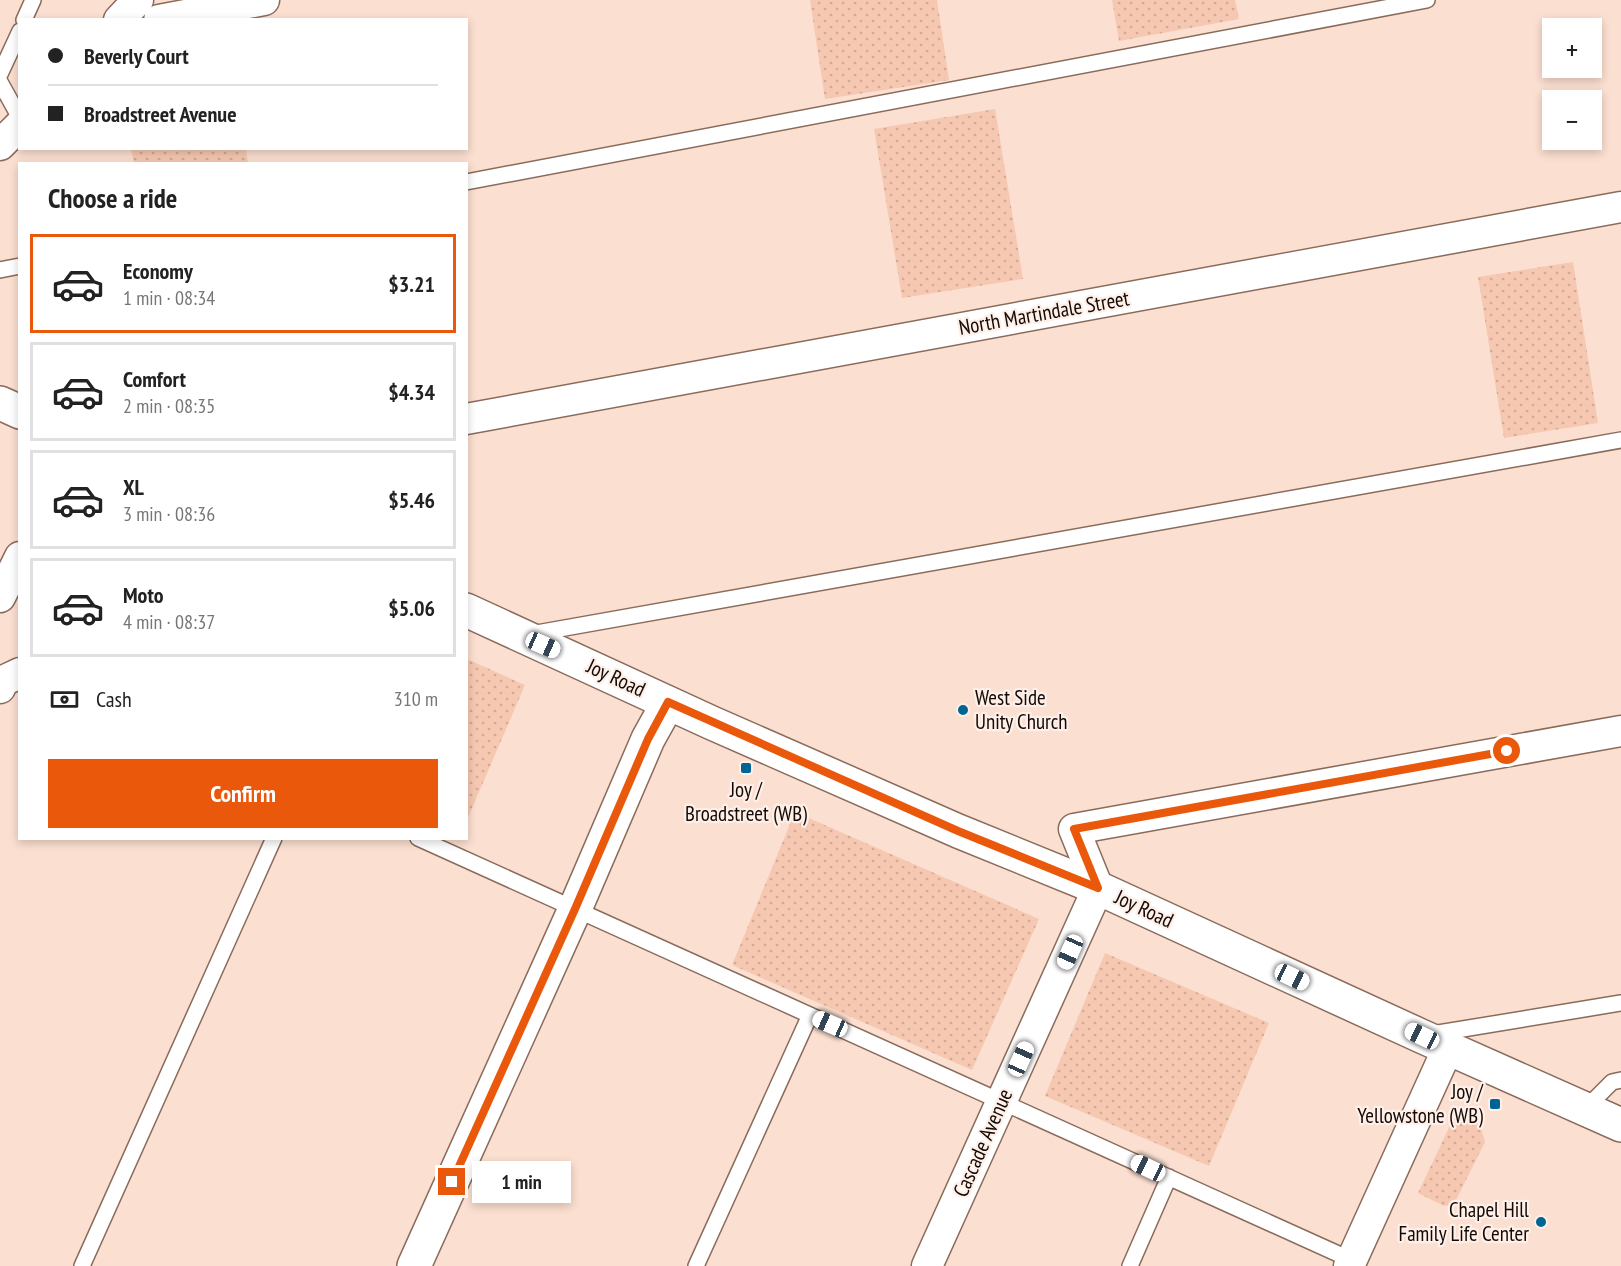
<!DOCTYPE html>
<html lang="en">
<head>
<meta charset="utf-8">
<style>
  body { margin:0; font-family:"PT Sans Narrow",sans-serif; background:#f6f6f6; color:#222; height:100vh; display:flex; flex-direction:column; font-size:22px; white-space:nowrap }
  * { box-sizing:border-box; margin:0 }
  p { font-size:20px; color:#767676 }
  .icon { flex:none; width:33px; height:33px; fill:none; stroke:currentColor; stroke-width:2; stroke-linecap:round; stroke-linejoin:round }
  .map { position:relative; flex:1; overflow:hidden }
  .sheet { position:absolute; left:18px; top:162px; width:450px; height:678px; display:flex; flex-direction:column; background:#fff; border-radius:0px; box-shadow:0 3px 9px #0003 }
  .sheet>* { flex:none }
  .guide { position:absolute; left:18px; top:18px; width:450px; height:132px; border-radius:0px; box-shadow:0 3px 9px #0003; display:grid; align-content:center; height:132px; padding:0 30px; background:#fff }
  .buttons { position:absolute; left:1542px; top:18px; display:grid; gap:12px }
  .buttons a { display:grid; place-items:center; width:60px; height:60px; border-radius:0px; background:#fff; box-shadow:0 3px 9px #0003; font-size:30px }
  .end { position:absolute; width:27px; height:27px; margin:-14px; border:8px solid #ea580c; background:#fff; box-shadow:0 0 0 3px #fff }
  .from { border-radius:50% }
  .bubble { position:absolute; height:42px; border-radius:0px; background:#fff; box-shadow:0 3px 9px #0003; font-size:20px; font-weight:800; line-height:42px; text-align:center }
  .car { position:absolute; width:18px; height:36px; margin:-18px -9px; border-radius:8px; box-shadow:0 0 4px 2px #0007; background:linear-gradient(#fff 24%,#345 0 40%,#fff 0 76%,#345 0 86%,#fff 0) }
  .guide b { display:flex; align-items:center; gap:21px; height:57px; font-size:22px }
  .guide b+b { border-top:2px solid #e0e0e0 }
  .guide i { width:15px; height:15px; background:#222 }
  ul { padding:0; list-style:none }
  li { display:flex; align-items:center; gap:18px; height:99px; margin:0 12px 9px; padding:0 18px; border:3px solid #e0e0e0; border-radius:0px }
  li div { flex:1 }
  li b { display:block; font-size:22px }
  li em { font-style:normal; font-weight:800 }
  li.on { border-color:#ea580c }
  li>.icon { width:54px; height:54px; stroke-width:1.5 }
  h2 { padding:0 30px; font-size:27px; line-height:72px }
  .pay { display:flex; align-items:center; gap:15px; height:66px; padding:0 30px; font-size:22px }
  .pay p { margin-inline-start:auto }
  .cta { display:flex; gap:12px; margin-top:auto; padding:12px 30px }
  .cta a { flex:1; height:69px; border-radius:0px; background:#ea580c; color:#fff; font-size:24px; font-weight:800; line-height:69px; text-align:center }
  .map>svg:first-child { display:block }
</style>
</head>
<body>
<div class="map">
<svg width="1621" height="1266" viewBox="0 0 1621 1266">
  <defs>
    <pattern id="grass-dots" width="8" height="8" patternUnits="userSpaceOnUse" patternTransform="scale(1.5)"><rect width="8" height="8" fill="#f6c8b1"/><path d="M2 2h.1M6 6h.1" fill="none" stroke="#d2aa97" stroke-width="1.8" stroke-linecap="round"/></pattern>
  </defs>
  <rect width="100%" height="100%" fill="#fbdfd0"/>
  <path fill="url(#grass-dots)" d="M810,0H937L949,80L825,99Z
    M1112,0H1235L1239,19L1119,41Z
    M995,109L1023,279L902,298L874,129Z
    M131,149H246L248,163H134Z
    M1573,262L1598,423L1504,438L1478,277Z
    M467,659L525,685L467,820Z
    M795,812L1039,919L972,1070L732,965Z
    M1105,953L1269,1023L1209,1166L1045,1096Z
    M1456,1113L1480,1125L1485,1142L1454,1204L1444,1206L1418,1193Z"/>
  <g fill="none" stroke-linecap="round" stroke-linejoin="round">
    <defs>
      <path id="service" d="M24,20L33,0
        M0,74L20,31
        M0,82L20,118
        M466,182L1427,0
        M0,270L20,266
        M531,634L1621,440
        M418,838L1356,1262
        M1432,1034L1621,1003
        M1585,1109L1612,1082L1621,1080
        M82,1266L274,838
        M696,1266L810,1015
        M1130,1266L1169,1177"/>
      <path id="minor" d="M119,20L138,0
        M159,20L264,0
        M0,145L20,125
        M466,419L1621,207
        M0,597L20,557
        M0,688L3,681L20,673
        M927,1266L1098,888L1074,829L1621,731
        M1349,1266L1448,1048"/>
      <path id="tertiary" d="M0,403L20,412
        M466,610L712,723L958,831L1098,888L1421,1036L1621,1125
        M414,1266L575,909L648,739L668,703"/>
    </defs>
    <use href="#service" stroke="#8a6b5b" stroke-width="18"/>
    <use href="#minor" stroke="#8a6b5b" stroke-width="33"/>
    <use href="#tertiary" stroke="#8a6b5b" stroke-width="36"/>
    <use href="#service" stroke="#fff" stroke-width="15"/>
    <use href="#minor" stroke="#fff" stroke-width="30"/>
    <use href="#tertiary" stroke="#fff" stroke-width="33"/>
  </g>
  <g fill="none" stroke-linecap="round" stroke-linejoin="round">
    <path stroke="#ea580c" stroke-width="8" d="M452,1182L575,909L648,739L668,702L958,831L1098,888L1074,829L1507,751"/>
  </g>
  <g fill="#006593" stroke="#feefe8" stroke-width="2">
    <circle cx="963" cy="710" r="6"/>
    <rect x="740" y="762" width="12" height="12" rx="3"/>
    <rect x="1489" y="1098" width="12" height="12" rx="3"/>
    <circle cx="1541" cy="1222" r="6"/>
  </g>
  <g text-anchor="middle" stroke-width="4.5" stroke-linejoin="round" paint-order="stroke">
    <g font-size="21" fill="#130904" stroke="#feefe8">
      <text transform="translate(1044 313) rotate(-10)" y="7">North Martindale Street</text>
      <text transform="translate(616 678) rotate(25)" y="7">Joy Road</text>
      <text transform="translate(1144 909) rotate(25)" y="7">Joy Road</text>
      <text transform="translate(983 1143) rotate(-66)" y="7">Cascade Avenue</text>
    </g>
    <g font-size="21" fill="#130904" stroke="#feefe8" text-anchor="end">
      <text x="975" y="705" text-anchor="start">West Side<tspan x="975" dy="24">Unity Church</tspan></text>
      <text x="746" y="797" text-anchor="middle">Joy /<tspan x="746" dy="24">Broadstreet (WB)</tspan></text>
      <text x="1483" y="1099">Joy /<tspan x="1483" dy="24">Yellowstone (WB)</tspan></text>
      <text x="1529" y="1217">Chapel Hill<tspan x="1529" dy="24">Family Life Center</tspan></text>
    </g>
  </g>
</svg>
<div class="buttons">
<a>+</a>
<a>−</a>
</div>
<i class="end from" style="left:1507px;top:751px"></i>
<i class="end" style="left:452px;top:1182px"></i>
<div class="bubble" style="left:472px;top:1161px;width:99px">1 min</div>
<i class="car" style="left:543px;top:645px;rotate:114deg"></i>
<i class="car" style="left:1070px;top:952px;rotate:204deg"></i>
<i class="car" style="left:1292px;top:977px;rotate:115deg"></i>
<i class="car" style="left:830px;top:1024px;rotate:294deg"></i>
<i class="car" style="left:1422px;top:1036px;rotate:295deg"></i>
<i class="car" style="left:1021px;top:1059px;rotate:24deg"></i>
<i class="car" style="left:1148px;top:1168px;rotate:295deg"></i>
<div class="guide">
<b><i class="from"></i>Beverly Court</b>
<b><i></i>Broadstreet Avenue</b>
</div>
<section class="sheet">
<h2>Choose a ride</h2>
<ul>
<li class="on"><svg class="icon" aria-label="car" viewBox="0 0 24 24"><path d="M5 17H2v-5l4-1 3-4h7l3 4 3 1v5h-3M9 17h6M6 11h13"/><circle cx="7" cy="17" r="2"/><circle cx="17" cy="17" r="2"/></svg><div><b>Economy</b><p>1 min · 08:34</p></div><em>$3.21</em></li>
<li><svg class="icon" aria-label="car" viewBox="0 0 24 24"><path d="M5 17H2v-5l4-1 3-4h7l3 4 3 1v5h-3M9 17h6M6 11h13"/><circle cx="7" cy="17" r="2"/><circle cx="17" cy="17" r="2"/></svg><div><b>Comfort</b><p>2 min · 08:35</p></div><em>$4.34</em></li>
<li><svg class="icon" aria-label="car" viewBox="0 0 24 24"><path d="M5 17H2v-5l4-1 3-4h7l3 4 3 1v5h-3M9 17h6M6 11h13"/><circle cx="7" cy="17" r="2"/><circle cx="17" cy="17" r="2"/></svg><div><b>XL</b><p>3 min · 08:36</p></div><em>$5.46</em></li>
<li><svg class="icon" aria-label="car" viewBox="0 0 24 24"><path d="M5 17H2v-5l4-1 3-4h7l3 4 3 1v5h-3M9 17h6M6 11h13"/><circle cx="7" cy="17" r="2"/><circle cx="17" cy="17" r="2"/></svg><div><b>Moto</b><p>4 min · 08:37</p></div><em>$5.06</em></li>
</ul>
<div class="pay"><svg class="icon" aria-label="cash" viewBox="0 0 24 24"><path d="M3 7h18v10H3z"/><circle cx="12" cy="12" r="2"/></svg>Cash<p>310 m</p></div>
<div class="cta"><a>Confirm</a></div>
</section>
</div>
</body>
</html>
